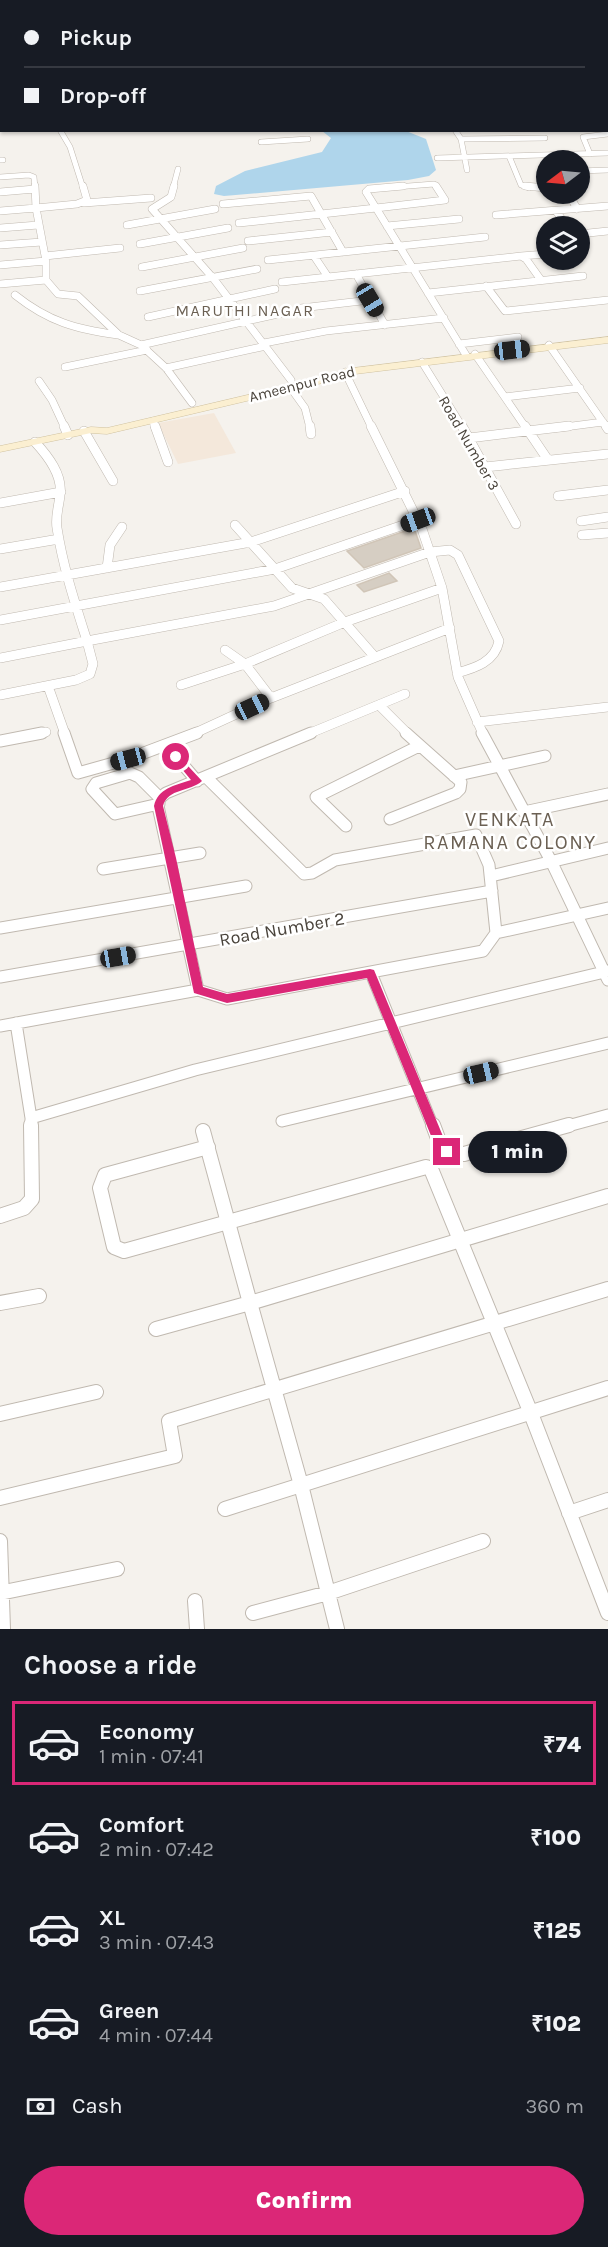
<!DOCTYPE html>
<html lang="en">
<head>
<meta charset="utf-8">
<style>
  body { margin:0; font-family:Karla,sans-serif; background:#20242c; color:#f1f3f6; height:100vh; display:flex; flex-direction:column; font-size:22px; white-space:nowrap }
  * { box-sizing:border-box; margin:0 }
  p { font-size:20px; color:#9ea1a6 }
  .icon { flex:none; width:33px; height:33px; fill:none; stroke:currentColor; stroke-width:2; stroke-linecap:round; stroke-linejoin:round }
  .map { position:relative; height:1629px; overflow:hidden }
  .sheet { display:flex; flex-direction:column; background:#171b24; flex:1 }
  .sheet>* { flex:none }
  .top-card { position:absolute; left:0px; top:0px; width:609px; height:132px; box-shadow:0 2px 4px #0004; display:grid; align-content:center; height:132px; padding:0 24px; background:#171b24 }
  .needle { width:39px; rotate:254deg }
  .controls { position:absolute; left:536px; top:150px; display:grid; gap:12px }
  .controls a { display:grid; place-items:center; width:54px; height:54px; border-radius:50%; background:#171b24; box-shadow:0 2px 4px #0004; font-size:30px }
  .end { position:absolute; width:27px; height:27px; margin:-14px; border:8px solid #db2777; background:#fff; box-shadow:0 0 0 3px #fff }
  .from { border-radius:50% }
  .bubble { position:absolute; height:42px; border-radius:21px; background:#171b24; box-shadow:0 2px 4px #0004; font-size:20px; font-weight:800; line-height:42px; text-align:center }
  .car { position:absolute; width:18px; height:36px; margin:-18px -9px; border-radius:8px; box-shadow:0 0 4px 2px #0007; background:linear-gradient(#222 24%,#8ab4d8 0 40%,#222 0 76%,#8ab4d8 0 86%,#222 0) }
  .top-card b { display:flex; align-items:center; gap:21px; height:57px; font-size:22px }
  .top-card b+b { border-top:2px solid #363941 }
  .top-card i { width:15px; height:15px; background:#f1f3f6 }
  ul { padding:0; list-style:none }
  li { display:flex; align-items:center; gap:18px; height:84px; margin:0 12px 9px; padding:0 12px; border:3px solid transparent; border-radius:0px }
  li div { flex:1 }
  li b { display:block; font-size:22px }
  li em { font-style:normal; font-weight:800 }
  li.on { border-color:#db2777 }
  li>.icon { width:54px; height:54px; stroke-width:1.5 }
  h2 { padding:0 24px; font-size:27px; line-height:72px }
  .pay { display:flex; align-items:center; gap:15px; height:66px; padding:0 24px; font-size:22px }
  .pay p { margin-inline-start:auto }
  .cta { display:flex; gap:12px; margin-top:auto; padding:12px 24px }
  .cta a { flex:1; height:69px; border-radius:36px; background:#db2777; color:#fff; font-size:24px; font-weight:800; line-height:69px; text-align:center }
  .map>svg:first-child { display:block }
</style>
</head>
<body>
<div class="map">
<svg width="608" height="1629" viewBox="0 0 608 1629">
  <rect width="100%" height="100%" fill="#f5f2ed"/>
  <path fill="#e8e4db" d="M203,0H499L502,1L203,2Z"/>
  <path fill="#f4e8db" d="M214,413L236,453L178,464L158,423Z"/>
  <path fill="#afd5eb" d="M322,131H406L426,139L436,170L429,176L408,180L224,196L214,194L216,186L245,171L322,152L331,138Z"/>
  <path fill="#d6cec3" stroke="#d0c5b7" stroke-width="1.5" d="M414,528L421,548L364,568L347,551Z
    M389,573L397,581L364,592L357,585Z"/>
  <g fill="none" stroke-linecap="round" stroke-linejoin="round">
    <defs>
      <path id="street-far4" d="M326,0H329
        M508,0L510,2
        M520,0L522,2
        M532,0L535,2
        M109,2L112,0
        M452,2L465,0
        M601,2L607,0
        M60,130L70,147L83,188
        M455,130L461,139L467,170
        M461,139L545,138
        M261,142L308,139
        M590,154L583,137L608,134
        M509,156L521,185L529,188
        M437,158L608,153
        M0,160H3
        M579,171L608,170
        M0,177L29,175L34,177L35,188
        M173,188L178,169
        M383,188L434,184L437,188"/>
      <path id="street-far3" d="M83,186L87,200L77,204L36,208L46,261V280L58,294L78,296L119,335L141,345L166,368L192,403
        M174,186L171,197L152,209L213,278L291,380
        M525,186L546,188
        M0,192L35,189
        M569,194L577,209
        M84,203L151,198
        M223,204L311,196L343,252
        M376,208L466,355
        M376,208L366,192L369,189L403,186
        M376,208L445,200L436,186
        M0,211L36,208L35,186
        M556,211L567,226
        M496,215L608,206
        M239,223L376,208
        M127,225L215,209
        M387,226L459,219
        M0,228L38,225
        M579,234L608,231
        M248,241L332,232
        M140,244L228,228
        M0,245L42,242
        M45,256L120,248
        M314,256L328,277
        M521,256L546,254
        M268,260L485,237
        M0,265L46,261
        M142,267L243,248
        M356,274L385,325
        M282,282L521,256L526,259L541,280
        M0,284L46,280
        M486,286L505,311L608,300
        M140,291L257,269
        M428,293L583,276
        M15,295C49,322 76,329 118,335
        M301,308L370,300
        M148,317L275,289
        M264,343L326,331L444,318
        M459,344L518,337
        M141,345L287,312
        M549,345L607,428
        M475,354L526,428
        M422,362L463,428
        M65,367L147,350
        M166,368L266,346
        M345,372L372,428
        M39,381L52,400L65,428
        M290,387L305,408L310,428
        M505,397L580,388
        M153,421L155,428
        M557,428L603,422"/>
      <path id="street-far2" d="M64,426L68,435
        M155,426L168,462
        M310,426L311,434
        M371,426L422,529L442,588L458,677L483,734
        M462,426L516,524
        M525,426L548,460
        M606,426L608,429
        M84,431L113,481
        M469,438L569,426
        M35,442C48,456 63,475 60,495C59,506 55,517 57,528C63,567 75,603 87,641L274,606L430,552L450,550L458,555L499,641C495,662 475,668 457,673
        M485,467L608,454
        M558,496L608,490
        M0,503L61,492
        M581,521L608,517
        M235,525L292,588L324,599L374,656
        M582,535L608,533
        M0,549L59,539
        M107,568L110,545L122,527
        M0,587L251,542L405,491
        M0,620L275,569L418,520
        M225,650L245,664L271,698
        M0,658L87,641L93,664L90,674L76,680L0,695
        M181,685L245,664L345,622L442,588
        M48,686L65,734
        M379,705L408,734
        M477,722L608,707
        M34,734L46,732
        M193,734L271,698L450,628
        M308,734L405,694"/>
      <path id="street-far1" d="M64,733L78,773L128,759L197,733
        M482,733L551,861L608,980
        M0,741L42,733
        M166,745L197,781
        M454,776L545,756
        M207,778L304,874L312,873L335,860L476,835L489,865L496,933
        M159,804L115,814L92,789L96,783L130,773L139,777L160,798
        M524,812L608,794
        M390,819L456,793L460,789L461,782L406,733
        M346,826L316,797L419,746
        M103,869L200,853
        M491,876L608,848
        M0,928L246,886
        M371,973L433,1127
        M0,977L492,891
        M198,990L158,806L160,798L166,793L311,733
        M16,1023L31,1118L195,1070L608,971
        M0,1026L198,990L227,999L483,951L496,933L608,908
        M31,1118V1127
        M282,1121L608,1043
        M564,1127L608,1115"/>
      <path id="street" d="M433,1125L442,1149L452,1154H464L569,1125
        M208,1147L105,1175L100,1188L114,1247L124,1251L426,1167L431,1169L530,1411L608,1613
        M0,1216L24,1208L32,1199L31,1125
        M0,1303L39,1296
        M156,1329L250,1303L203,1131
        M0,1414L96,1392
        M0,1498L175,1456L169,1421L608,1289
        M225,1509L608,1388
        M569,1513L608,1500
        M0,1541L3,1629
        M0,1593L117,1569
        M195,1601L197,1629
        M253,1613L328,1593L483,1541
        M337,1629L301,1485L250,1303L608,1196"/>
      <path id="secondary" d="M608,337V343L347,375L331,381L107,434L91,433L0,452V446L91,427L107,428L328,376L345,369Z"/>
    </defs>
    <use href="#street-far4" stroke="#c0b9b0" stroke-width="6"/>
    <use href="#street-far3" stroke="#c0b9b0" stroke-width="8"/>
    <use href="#street-far2" stroke="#c0b9b0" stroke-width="10"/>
    <use href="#street-far1" stroke="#c0b9b0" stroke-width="13"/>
    <use href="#street" stroke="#c0b9b0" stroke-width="16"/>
    <use href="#secondary" stroke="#d0c2a0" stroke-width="1"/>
    <use href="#street-far4" stroke="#fff" stroke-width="5"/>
    <use href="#street-far3" stroke="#fff" stroke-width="7"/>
    <use href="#street-far2" stroke="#fff" stroke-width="9"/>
    <use href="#street-far1" stroke="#fff" stroke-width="11"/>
    <use href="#street" stroke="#fff" stroke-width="14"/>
    <use href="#secondary" fill="#fbefd1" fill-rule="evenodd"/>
  </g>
  <path fill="#db2777" d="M176,753L202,781C190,792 168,788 163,806L176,858L203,987L227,994L370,969L374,970L447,1146L453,1152L451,1156L447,1158L438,1153L367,978L227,1003L194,993L154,806C158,788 174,786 191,780L172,757Z"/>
  <g text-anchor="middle" stroke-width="5" stroke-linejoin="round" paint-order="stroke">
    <g font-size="15" fill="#49433b" stroke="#fff">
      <text transform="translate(302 384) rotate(-14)" y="5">Ameenpur Road</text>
      <text transform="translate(469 443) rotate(60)" y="5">Road Number 3</text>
    </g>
    <g font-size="16" letter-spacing="1.5" fill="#6b6053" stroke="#fff">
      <text x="245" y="316">MARUTHI NAGAR</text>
    </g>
    <g font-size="18" fill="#49433b" stroke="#fff">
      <text transform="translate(282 929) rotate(-10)" y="6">Road Number 2</text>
    </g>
    <g font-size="20" letter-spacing="1.5" fill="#6b6053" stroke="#fff">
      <text x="510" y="826">VENKATA<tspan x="510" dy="23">RAMANA COLONY</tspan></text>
    </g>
  </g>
</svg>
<div class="controls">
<a><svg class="needle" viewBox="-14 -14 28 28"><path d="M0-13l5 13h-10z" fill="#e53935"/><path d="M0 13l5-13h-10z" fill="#9ea1a6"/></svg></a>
<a><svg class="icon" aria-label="layers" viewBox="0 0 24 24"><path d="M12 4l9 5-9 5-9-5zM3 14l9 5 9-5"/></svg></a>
</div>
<i class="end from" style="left:176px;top:757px"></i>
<i class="end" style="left:447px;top:1152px"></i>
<div class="bubble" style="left:468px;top:1131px;width:99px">1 min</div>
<i class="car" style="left:370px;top:300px;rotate:149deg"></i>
<i class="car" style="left:512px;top:350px;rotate:83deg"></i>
<i class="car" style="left:418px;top:520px;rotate:250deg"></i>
<i class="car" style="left:252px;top:707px;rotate:65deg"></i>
<i class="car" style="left:128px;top:759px;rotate:255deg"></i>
<i class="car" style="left:118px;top:957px;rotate:80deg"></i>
<i class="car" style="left:481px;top:1073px;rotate:77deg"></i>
<div class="top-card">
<b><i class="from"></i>Pickup</b>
<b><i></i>Drop-off</b>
</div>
</div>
<section class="sheet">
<h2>Choose a ride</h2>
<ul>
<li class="on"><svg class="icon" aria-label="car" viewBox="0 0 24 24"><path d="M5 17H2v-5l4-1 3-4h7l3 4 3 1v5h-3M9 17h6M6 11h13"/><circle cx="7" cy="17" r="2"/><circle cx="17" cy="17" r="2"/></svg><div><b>Economy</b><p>1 min · 07:41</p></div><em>₹74</em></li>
<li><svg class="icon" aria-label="car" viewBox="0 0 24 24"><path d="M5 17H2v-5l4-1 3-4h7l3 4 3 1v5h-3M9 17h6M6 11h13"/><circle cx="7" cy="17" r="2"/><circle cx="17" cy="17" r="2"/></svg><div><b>Comfort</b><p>2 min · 07:42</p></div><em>₹100</em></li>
<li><svg class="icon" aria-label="car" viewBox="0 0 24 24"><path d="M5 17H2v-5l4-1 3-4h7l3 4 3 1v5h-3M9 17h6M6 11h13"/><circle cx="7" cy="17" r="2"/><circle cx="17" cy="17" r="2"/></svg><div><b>XL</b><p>3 min · 07:43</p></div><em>₹125</em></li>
<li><svg class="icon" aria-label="car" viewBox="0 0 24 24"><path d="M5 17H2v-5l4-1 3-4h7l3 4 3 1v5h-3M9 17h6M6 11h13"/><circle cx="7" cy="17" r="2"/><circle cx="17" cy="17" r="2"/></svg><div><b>Green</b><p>4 min · 07:44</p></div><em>₹102</em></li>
</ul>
<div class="pay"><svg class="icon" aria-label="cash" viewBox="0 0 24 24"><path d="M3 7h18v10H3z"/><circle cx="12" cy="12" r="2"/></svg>Cash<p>360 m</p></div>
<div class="cta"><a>Confirm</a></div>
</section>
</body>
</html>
